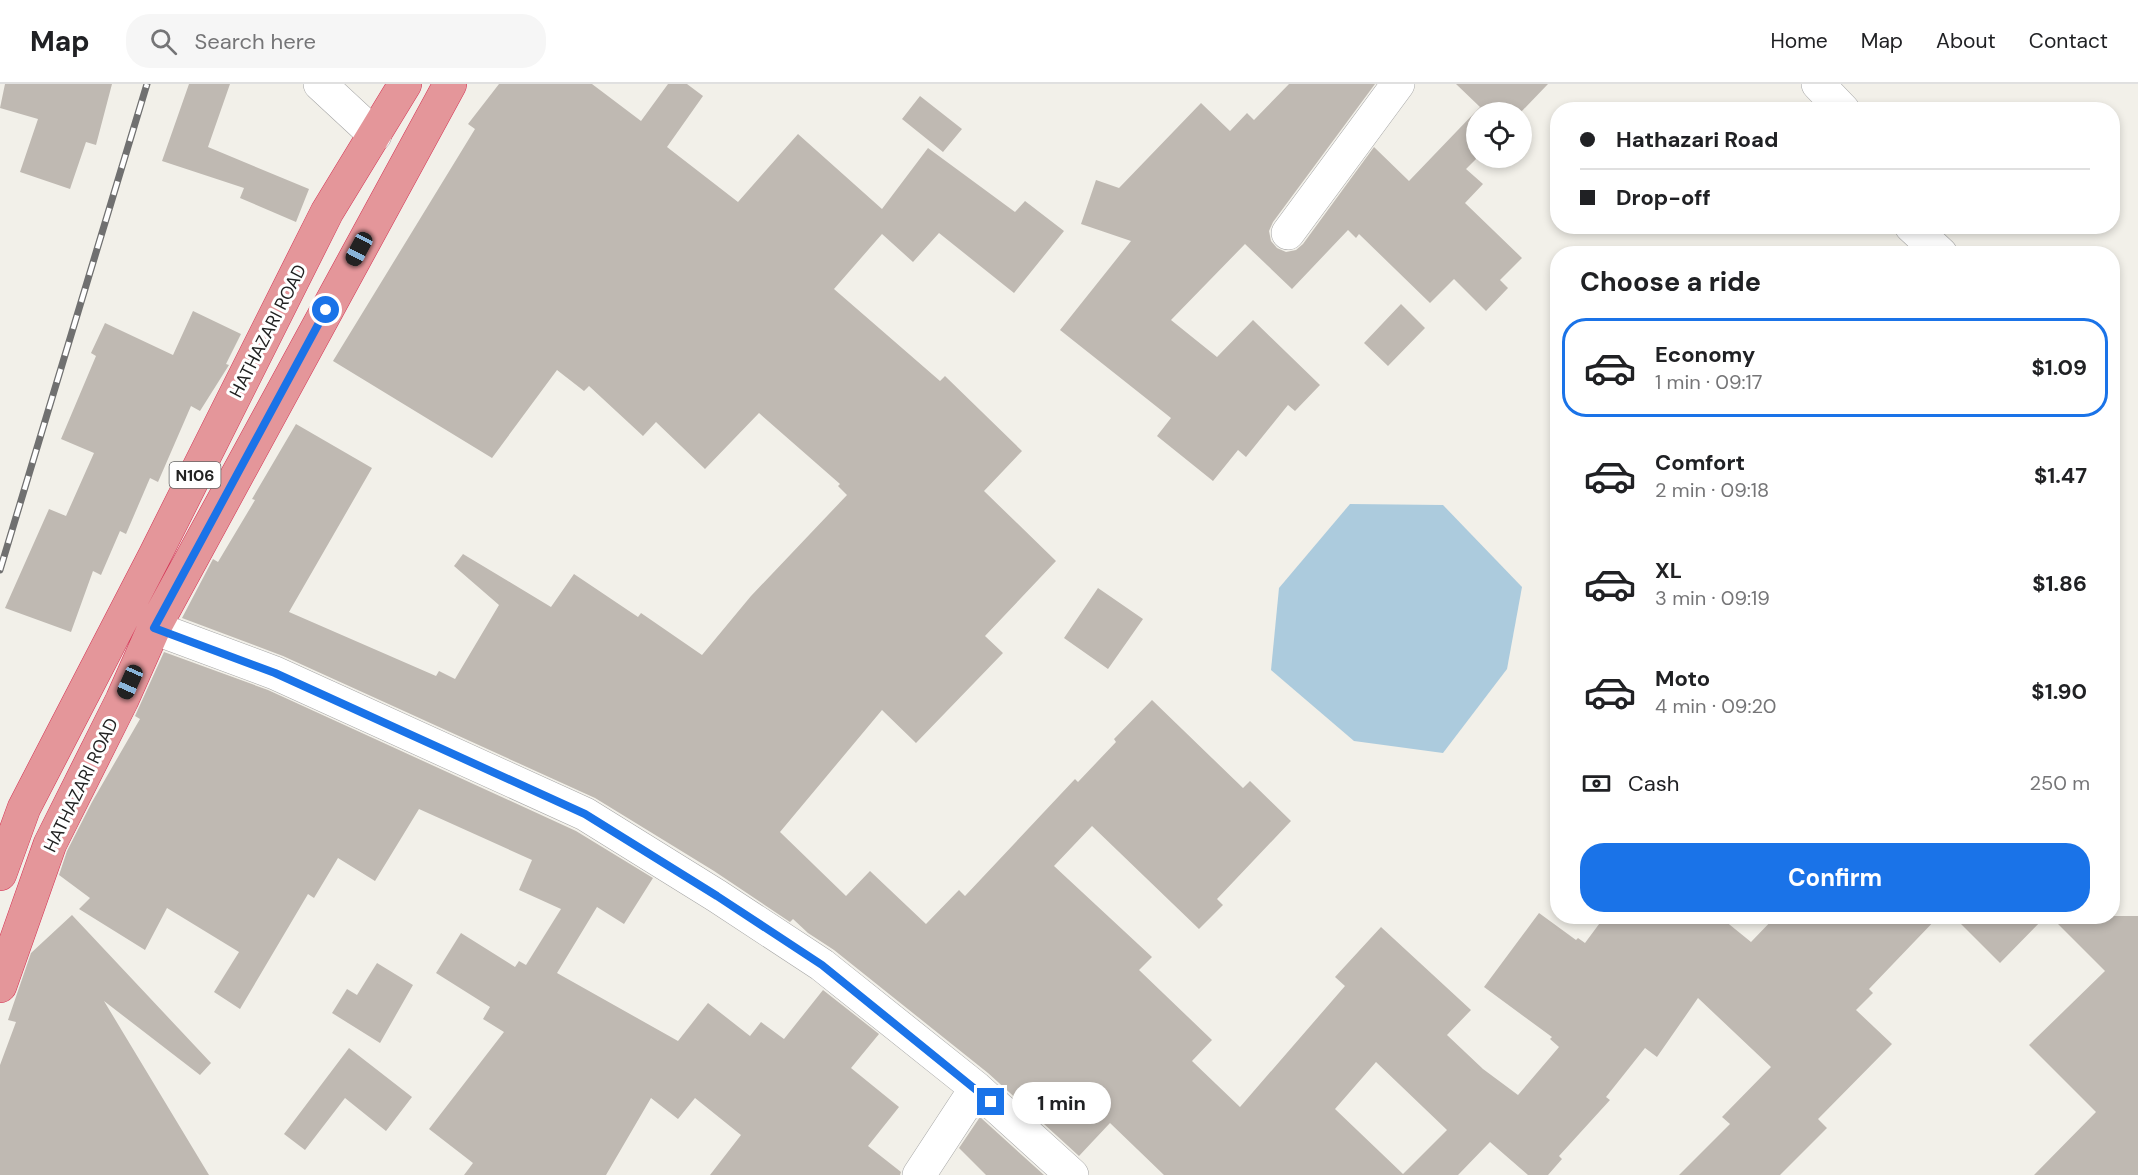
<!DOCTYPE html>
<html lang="en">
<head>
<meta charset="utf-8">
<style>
  body { margin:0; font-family:"DM Sans",sans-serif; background:#f6f6f6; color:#202124; height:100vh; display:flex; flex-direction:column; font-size:22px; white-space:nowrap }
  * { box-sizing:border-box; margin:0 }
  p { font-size:20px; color:#757577 }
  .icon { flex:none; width:33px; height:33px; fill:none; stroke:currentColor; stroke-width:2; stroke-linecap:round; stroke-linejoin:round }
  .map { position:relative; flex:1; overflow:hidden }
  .panel { position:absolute; left:1550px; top:162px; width:570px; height:678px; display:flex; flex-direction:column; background:#fff; border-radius:24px; box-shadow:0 3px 9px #0003 }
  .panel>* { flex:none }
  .banner { position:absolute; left:1550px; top:18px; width:570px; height:132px; border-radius:24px; box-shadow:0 3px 9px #0003; display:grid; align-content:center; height:132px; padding:0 30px; background:#fff }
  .fabs { position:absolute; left:1466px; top:18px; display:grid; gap:12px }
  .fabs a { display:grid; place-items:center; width:66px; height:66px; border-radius:50%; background:#fff; box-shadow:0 3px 9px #0003; font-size:30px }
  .end { position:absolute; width:27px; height:27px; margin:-14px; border:8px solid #1a73e8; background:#fff; box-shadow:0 0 0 3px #fff }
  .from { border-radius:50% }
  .bubble { position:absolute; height:42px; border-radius:21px; background:#fff; box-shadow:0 3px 9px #0003; font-size:20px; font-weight:700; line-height:42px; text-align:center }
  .car { position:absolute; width:18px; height:36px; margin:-18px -9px; border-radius:8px; box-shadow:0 0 4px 2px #0007; background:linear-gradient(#222 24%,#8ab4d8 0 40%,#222 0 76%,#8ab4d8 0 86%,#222 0) }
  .banner b { display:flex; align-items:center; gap:21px; height:57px; font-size:22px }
  .banner b+b { border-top:2px solid #e0e0e0 }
  .banner i { width:15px; height:15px; background:#202124 }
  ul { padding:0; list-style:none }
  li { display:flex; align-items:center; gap:18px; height:99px; margin:0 12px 9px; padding:0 18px; border:3px solid transparent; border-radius:24px }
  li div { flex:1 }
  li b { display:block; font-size:22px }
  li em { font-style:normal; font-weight:700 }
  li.active { border-color:#1a73e8 }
  li>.icon { width:54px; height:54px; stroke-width:1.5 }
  h2 { padding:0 30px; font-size:27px; line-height:72px }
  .pay { display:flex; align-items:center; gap:15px; height:66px; padding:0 30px; font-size:22px }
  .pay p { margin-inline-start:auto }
  .button { display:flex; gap:12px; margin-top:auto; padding:12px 30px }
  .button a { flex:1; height:69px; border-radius:24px; background:#1a73e8; color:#fff; font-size:24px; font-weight:700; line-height:69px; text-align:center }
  header { display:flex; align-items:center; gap:36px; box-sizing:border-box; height:84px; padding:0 30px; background:#fff; border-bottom:2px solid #e0e0e0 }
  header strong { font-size:28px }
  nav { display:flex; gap:33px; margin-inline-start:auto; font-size:21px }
  .search { width:420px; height:54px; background:#f6f6f6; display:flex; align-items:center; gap:15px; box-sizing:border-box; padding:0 21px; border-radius:24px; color:#757577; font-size:22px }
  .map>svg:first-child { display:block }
</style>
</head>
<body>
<header>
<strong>Map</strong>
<div class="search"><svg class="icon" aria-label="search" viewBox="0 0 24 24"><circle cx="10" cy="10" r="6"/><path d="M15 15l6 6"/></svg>Search here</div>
<nav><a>Home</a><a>Map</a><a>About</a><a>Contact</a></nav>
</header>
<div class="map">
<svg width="2138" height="1091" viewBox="0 0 2138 1091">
  <rect width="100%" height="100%" fill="#f2f0e9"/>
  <path fill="#accbdd" d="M1350,420L1443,421L1522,503L1507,585L1443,669L1354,657L1271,586L1279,504Z"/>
  <path fill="#bfb9b2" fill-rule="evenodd" d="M5,0H112L96,61L86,58L70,105L20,88L38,35L0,24Z
    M189,0H230L208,63L309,105L296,138L240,114L244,104L162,77Z
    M499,0H592L641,37L668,0H687L703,12L667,63L738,118L798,50L882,125L928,64L1015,128L1025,117L1064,147L1014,209L939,149L913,178L882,150L834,205L940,297L945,292L1022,367L984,407L1056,477L985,552L1003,569L916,659L882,626L780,748L846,812L870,787L926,840L959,806L965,812L1075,695L1078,698L1116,658L1114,655L1152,616L1243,704L1250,697L1291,737L1217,815L1223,821L1199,845L1092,742L1054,782L1152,873L1139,886L1212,956L1192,977L1240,1023L1345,902L1335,893L1381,843L1471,926L1447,951L1483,985L1518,1011L1559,963L1550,955L1552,953L1484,903L1539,829L1576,856L1578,854L1585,859L1605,832H1719L1751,858L1776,832H1939L1869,905L1873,909L1856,926L1892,960L1818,1035L1827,1044L1780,1091H1679L1730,1040L1722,1033L1771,983L1698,914L1657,973L1645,964L1606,1013L1610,1016L1559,1072L1562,1075L1548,1091H1528L1490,1058L1458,1091H1164L1110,1039L1079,1072L988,989L834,866L808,849L793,835L790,838L714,787L595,714L283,572L182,534L213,475L218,478L255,416L252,415L296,340L372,384L289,528L436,592L439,587L455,595L499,521L454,482L463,470L551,523L574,490L638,533L641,529L702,571L751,512L847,411L838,402L840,400L759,329L705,385L656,338L643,352L589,302L584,307L557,286L492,374L333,277L475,45L468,40ZM1376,978L1447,1046L1403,1090L1335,1025Z
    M1289,0H1375L1273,138L1269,147L1271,157L1277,164L1286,168L1296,166L1303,160L1374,63L1409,97L1480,23L1456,0H1548L1521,28H1476L1477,74L1466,85L1483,100L1465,119L1522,174L1500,196L1508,204L1486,227L1454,195L1430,219L1359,150L1356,154L1348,146L1292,205L1245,160L1171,236L1217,273L1253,236L1320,301L1295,327L1288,321L1246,373L1238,366L1213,397L1157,352L1171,334L1060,246L1131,157L1081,140L1096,96L1119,104L1201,19L1230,47L1247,29L1254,36Z
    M920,12L962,45L943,68L902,35Z
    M1401,220L1425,244L1388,282L1364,259Z
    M193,227L241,250L226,280L229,281L200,327L191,322L158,398L150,394L126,450L120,447L101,491L93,487L71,548L5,524L49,425L66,432L94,369L61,355L96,272L91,269L105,239L173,271Z
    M1098,504L1143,535L1108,585L1064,554Z
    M164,568L268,606L576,747L653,794L624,840L597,823L557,889L678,957L708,919L750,952L761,938L784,955L823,906L879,950L851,984L899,1023L868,1062L901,1088L900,1091H710L741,1051L695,1014L678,1035L651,1014L606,1091H464L473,1079L429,1045L504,948L483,935L490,923L436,889L461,849L515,883L519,877L526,881L561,825L519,806L532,776L419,725L375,797L338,774L314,814L308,810L240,925L214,908L239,868L167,824L145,866L79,825L90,814L59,791L67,767L92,718L140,635L135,632Z
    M72,831L211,979L200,991L104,917L209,1091H0V981L16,938L8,936L31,869Z
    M1953,832H2046L2000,879Z
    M2050,832H2138V1091H2034L2096,1028L2029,961L2105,887Z
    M377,879L413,901L380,959L332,929L347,905L357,911Z
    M349,964L412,1013L386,1047L345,1014L305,1066L284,1050Z
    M980,1033L1044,1091H986L959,1064Z"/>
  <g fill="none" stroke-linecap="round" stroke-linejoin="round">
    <defs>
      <path id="minor" d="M320,0L375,51
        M1818,0L1843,26
        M1911,142L1941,170
        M1288,149L1398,0
        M154,544L275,589L585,730L717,812L822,881L976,1004L1072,1091
        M919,1091L976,1004"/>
      <path id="highway" d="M0,790L24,724L155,471L327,128L405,0
        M0,902L50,760L122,616L154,544L450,0"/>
    </defs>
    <use href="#minor" stroke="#a6a6a6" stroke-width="34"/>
    <use href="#highway" stroke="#d43254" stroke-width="34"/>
    <use href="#minor" stroke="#fff" stroke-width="33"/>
    <use href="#highway" stroke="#e4969a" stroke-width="33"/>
    <defs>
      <path id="rail" d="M0,486L147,0"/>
    </defs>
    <use href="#rail" stroke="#707070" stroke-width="7"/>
    <use href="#rail" stroke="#fff" stroke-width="4.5" stroke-dasharray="14" stroke-linecap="butt"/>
  </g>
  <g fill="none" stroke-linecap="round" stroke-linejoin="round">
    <path stroke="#1a73e8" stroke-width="8" d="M326,226L154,544L275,589L585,730L717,812L822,881L991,1018"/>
  </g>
  <g text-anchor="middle" stroke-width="6" stroke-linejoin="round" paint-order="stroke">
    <rect fill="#fff" stroke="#646464" stroke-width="1.5" x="169.5" y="378" width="51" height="26" rx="4.5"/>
    <g font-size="16" font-weight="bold" fill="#222">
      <text x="195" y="397">N106</text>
    </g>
    <g font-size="18" fill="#222" stroke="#fff">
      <text transform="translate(268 247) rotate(-63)" y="6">HATHAZARI ROAD</text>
      <text transform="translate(81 701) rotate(-64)" y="6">HATHAZARI ROAD</text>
    </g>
  </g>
</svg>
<div class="fabs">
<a><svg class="icon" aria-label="locate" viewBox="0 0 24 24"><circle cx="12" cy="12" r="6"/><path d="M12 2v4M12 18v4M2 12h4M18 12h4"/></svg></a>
</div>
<i class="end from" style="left:326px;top:226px"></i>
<i class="end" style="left:991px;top:1018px"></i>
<div class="bubble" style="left:1012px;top:998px;width:99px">1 min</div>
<i class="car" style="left:359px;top:165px;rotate:208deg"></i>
<i class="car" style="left:130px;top:598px;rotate:204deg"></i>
<div class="banner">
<b><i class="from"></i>Hathazari Road</b>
<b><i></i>Drop-off</b>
</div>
<section class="panel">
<h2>Choose a ride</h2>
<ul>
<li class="active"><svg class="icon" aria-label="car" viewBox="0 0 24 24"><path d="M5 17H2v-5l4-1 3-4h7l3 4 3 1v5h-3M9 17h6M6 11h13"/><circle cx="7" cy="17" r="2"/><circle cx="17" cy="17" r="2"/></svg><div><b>Economy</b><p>1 min · 09:17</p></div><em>$1.09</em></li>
<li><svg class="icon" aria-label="car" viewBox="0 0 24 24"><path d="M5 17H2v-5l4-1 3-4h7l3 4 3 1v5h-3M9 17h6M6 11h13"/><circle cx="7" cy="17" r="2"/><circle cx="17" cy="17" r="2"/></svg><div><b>Comfort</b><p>2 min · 09:18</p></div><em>$1.47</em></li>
<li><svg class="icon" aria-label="car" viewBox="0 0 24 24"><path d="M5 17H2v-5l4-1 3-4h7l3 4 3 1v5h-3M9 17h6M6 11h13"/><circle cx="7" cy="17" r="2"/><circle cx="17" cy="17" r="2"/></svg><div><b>XL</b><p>3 min · 09:19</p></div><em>$1.86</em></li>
<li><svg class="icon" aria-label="car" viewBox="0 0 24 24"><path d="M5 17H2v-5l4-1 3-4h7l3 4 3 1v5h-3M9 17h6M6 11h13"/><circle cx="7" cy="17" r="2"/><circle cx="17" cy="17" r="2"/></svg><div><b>Moto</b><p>4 min · 09:20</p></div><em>$1.90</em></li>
</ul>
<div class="pay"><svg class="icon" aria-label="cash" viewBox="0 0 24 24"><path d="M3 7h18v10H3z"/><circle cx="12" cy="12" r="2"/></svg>Cash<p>250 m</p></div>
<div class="button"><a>Confirm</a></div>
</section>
</div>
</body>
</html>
